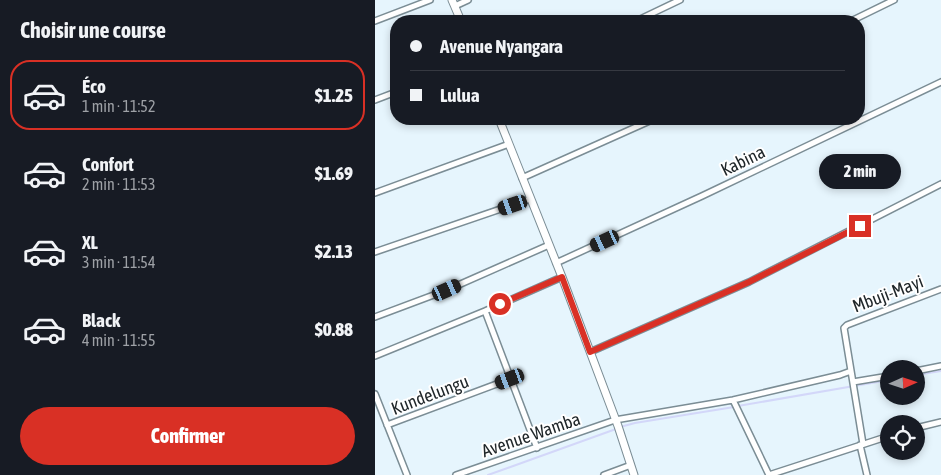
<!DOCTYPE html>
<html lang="fr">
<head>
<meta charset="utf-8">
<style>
  body { margin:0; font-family:"Asap Condensed",sans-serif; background:#242831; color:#f1f3f6; height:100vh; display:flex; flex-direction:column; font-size:19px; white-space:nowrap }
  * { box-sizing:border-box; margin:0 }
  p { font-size:16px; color:#9ea1a6 }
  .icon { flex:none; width:28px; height:28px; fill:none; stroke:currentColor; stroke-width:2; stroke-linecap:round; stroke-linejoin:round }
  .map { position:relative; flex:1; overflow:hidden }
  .drawer { display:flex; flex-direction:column; background:#171b24; width:375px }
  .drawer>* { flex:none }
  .guide { position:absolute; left:15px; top:15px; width:475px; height:110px; border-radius:20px; box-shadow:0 2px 8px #0003; display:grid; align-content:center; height:110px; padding:0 20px; background:#171b24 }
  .needle { width:32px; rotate:87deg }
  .controls { position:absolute; left:505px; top:360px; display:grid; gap:10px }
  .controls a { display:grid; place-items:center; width:45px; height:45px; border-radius:50%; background:#171b24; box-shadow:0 2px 8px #0003; font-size:25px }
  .end { position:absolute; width:22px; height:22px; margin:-11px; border:6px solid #d93025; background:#fff; box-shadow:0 0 0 2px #fff }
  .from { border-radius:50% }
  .bubble { position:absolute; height:35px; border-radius:18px; background:#171b24; box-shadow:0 2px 8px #0003; font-size:16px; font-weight:800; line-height:35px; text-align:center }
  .car { position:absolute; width:15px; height:30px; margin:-15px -8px; border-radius:6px; box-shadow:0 0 4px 1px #0007; background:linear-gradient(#222 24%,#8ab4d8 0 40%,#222 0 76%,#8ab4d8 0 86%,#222 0) }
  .guide b { display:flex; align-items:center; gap:18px; height:48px; font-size:19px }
  .guide b+b { border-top:1px solid #363941 }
  .guide i { width:12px; height:12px; background:#f1f3f6 }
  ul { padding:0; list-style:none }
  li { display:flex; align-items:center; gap:15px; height:70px; margin:0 10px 8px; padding:0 10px; border:2px solid transparent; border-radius:20px }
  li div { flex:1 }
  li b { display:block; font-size:19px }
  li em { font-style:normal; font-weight:800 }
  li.on { border-color:#d93025 }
  li>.icon { width:45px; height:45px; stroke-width:1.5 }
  h2 { padding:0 20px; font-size:22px; line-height:60px }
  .button { display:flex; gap:10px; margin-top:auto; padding:10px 20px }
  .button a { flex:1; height:58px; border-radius:30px; background:#d93025; color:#fff; font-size:20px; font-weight:800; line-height:58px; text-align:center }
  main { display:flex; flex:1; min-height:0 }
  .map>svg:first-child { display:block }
</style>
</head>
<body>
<main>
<section class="drawer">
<h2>Choisir une course</h2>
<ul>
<li class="on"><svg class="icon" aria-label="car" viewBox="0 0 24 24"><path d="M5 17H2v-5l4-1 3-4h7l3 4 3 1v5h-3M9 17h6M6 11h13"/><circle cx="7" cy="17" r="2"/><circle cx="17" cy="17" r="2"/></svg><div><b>Éco</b><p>1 min · 11:52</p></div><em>$1.25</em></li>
<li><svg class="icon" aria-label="car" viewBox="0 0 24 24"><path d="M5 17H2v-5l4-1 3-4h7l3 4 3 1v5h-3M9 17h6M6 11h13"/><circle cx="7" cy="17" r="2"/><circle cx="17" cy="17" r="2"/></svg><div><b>Confort</b><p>2 min · 11:53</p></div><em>$1.69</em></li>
<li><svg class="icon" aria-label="car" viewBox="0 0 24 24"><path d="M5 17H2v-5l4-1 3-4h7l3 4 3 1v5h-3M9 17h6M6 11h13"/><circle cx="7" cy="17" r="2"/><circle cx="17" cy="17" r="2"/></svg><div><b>XL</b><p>3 min · 11:54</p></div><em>$2.13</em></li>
<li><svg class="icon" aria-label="car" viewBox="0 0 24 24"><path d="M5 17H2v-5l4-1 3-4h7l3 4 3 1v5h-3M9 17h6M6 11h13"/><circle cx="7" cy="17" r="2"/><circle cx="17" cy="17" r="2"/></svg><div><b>Black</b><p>4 min · 11:55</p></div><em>$0.88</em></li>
</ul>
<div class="button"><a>Confirmer</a></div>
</section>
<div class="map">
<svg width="566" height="475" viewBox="0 0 566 475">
  <rect width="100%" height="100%" fill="#e6f5fd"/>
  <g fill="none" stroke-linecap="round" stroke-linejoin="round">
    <path stroke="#d3d7f9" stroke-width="2" d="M541,375L566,371
      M363,406L514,380
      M245,427L260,423L359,407
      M113,475L241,429"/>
    <defs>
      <path id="minor" d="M80,6L93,0
        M0,21L55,0
        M261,21L305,0
        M476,21L519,0
        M0,100L21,92
        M147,178L279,119
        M0,193L134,144
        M0,252L155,199
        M181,263L327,196L566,82
        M110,311L162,448
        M0,317L72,290L174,245
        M215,352L374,282L566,184
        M0,356L110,311L187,277
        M541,371L566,366
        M478,382L514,376
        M0,394L32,475
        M358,400L394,475
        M12,425L135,379
        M541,428L566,422
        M488,444L469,328L472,325L566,289
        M485,445L492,475
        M81,475L240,420L358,400L465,375L476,371
        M229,475L256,465
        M394,475L514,436"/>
      <path id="secondary" d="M77,0L86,21
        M124,119L187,277L243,426L259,475"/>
    </defs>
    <use href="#minor" stroke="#7b8d95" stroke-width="8"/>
    <use href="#secondary" stroke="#7b8d95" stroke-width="9"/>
    <use href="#minor" stroke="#fff" stroke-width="5"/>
    <use href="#secondary" stroke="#fff" stroke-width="7"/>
  </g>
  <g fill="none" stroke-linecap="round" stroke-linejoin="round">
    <path stroke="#d93025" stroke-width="6" d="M125,304L187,277L215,352L374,282L485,226"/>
  </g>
  <g text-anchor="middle" stroke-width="4" stroke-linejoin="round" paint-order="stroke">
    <g font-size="18" fill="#20272a" stroke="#fff">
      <text transform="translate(368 161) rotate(-26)" y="6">Kabina</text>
      <text transform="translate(513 294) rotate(-21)" y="6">Mbuji-Mayi</text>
      <text transform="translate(55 395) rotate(-21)" y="6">Kundelungu</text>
      <text transform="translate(156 435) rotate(-19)" y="6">Avenue Wamba</text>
    </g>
  </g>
</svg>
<div class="controls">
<a><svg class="needle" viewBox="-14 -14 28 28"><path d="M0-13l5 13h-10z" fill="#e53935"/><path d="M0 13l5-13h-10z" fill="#9ea1a6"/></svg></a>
<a><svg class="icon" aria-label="locate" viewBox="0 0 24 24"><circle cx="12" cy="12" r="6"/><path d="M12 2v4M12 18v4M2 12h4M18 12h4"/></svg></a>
</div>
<i class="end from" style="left:125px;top:304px"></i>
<i class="end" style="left:485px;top:226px"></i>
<div class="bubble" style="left:444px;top:154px;width:82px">2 min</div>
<i class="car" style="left:138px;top:205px;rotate:251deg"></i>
<i class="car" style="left:230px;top:241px;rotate:245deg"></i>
<i class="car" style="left:72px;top:290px;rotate:66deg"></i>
<i class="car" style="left:135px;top:379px;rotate:249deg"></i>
<div class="guide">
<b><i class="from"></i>Avenue Nyangara</b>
<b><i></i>Lulua</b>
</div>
</div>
</main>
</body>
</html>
